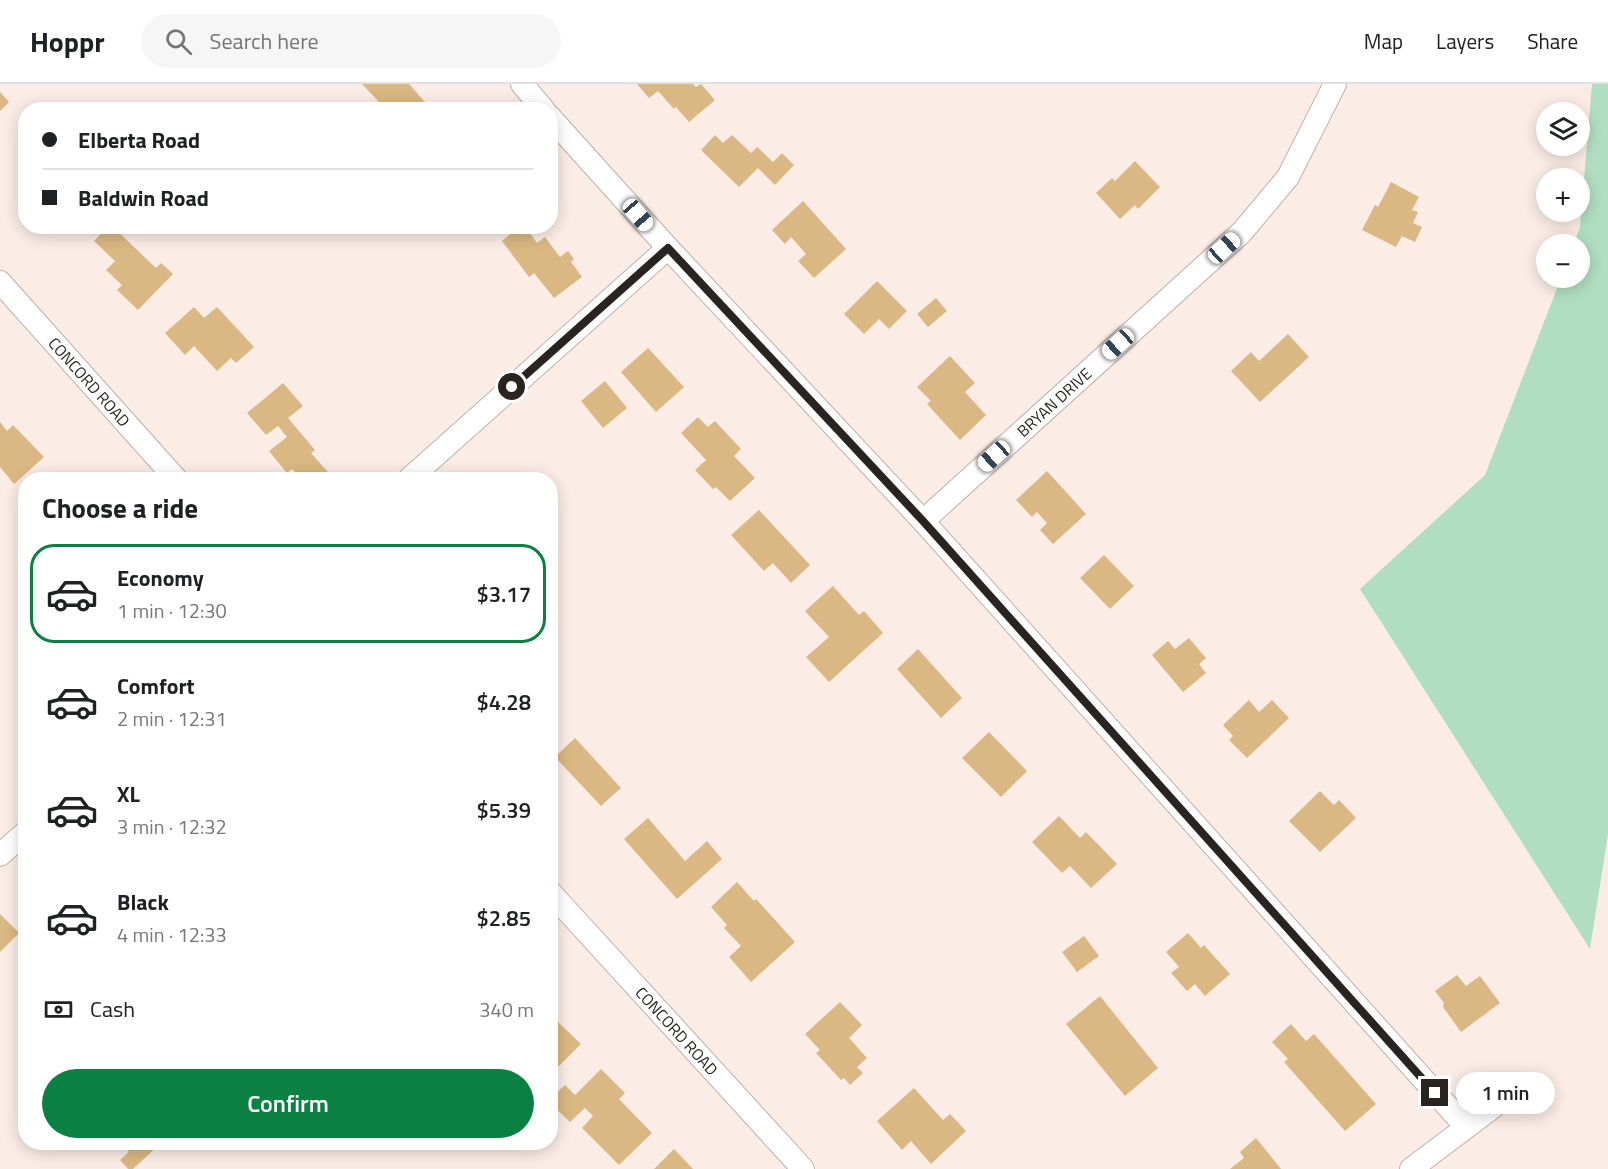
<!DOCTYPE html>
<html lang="en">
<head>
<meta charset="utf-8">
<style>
  body { margin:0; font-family:"Titillium Web",sans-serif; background:#f6f6f6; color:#202124; height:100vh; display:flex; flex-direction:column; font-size:22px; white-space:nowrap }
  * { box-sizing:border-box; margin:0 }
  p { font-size:20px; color:#757577 }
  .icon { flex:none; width:33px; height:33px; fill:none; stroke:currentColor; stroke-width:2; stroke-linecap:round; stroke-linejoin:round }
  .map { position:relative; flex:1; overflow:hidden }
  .sheet { position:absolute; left:18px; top:388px; width:540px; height:678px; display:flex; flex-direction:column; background:#fff; border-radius:24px; box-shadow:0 3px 15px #0003 }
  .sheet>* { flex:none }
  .guide { position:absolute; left:18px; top:18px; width:540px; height:132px; border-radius:24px; box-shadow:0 3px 15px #0003; display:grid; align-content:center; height:132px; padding:0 24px; background:#fff }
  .fabs { position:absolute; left:1536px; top:18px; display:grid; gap:12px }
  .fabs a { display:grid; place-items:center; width:54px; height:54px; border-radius:50%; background:#fff; box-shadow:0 3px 15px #0003; font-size:30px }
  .end { position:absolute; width:27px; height:27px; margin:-14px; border:8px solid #292321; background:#fff; box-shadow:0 0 0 3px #fff }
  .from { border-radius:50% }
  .bubble { position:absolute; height:42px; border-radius:21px; background:#fff; box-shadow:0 3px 15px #0003; font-size:20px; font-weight:600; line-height:42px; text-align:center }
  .car { position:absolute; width:18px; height:36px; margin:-18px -9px; border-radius:8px; box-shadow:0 0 4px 2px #0007; background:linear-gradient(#fff 24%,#345 0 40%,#fff 0 76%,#345 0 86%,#fff 0) }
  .guide b { display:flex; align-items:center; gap:21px; height:57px; font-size:22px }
  .guide b+b { border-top:2px solid #e0e0e0 }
  .guide i { width:15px; height:15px; background:#202124 }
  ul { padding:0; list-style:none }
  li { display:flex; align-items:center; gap:18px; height:99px; margin:0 12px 9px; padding:0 12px; border:3px solid transparent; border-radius:24px }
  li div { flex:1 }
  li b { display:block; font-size:22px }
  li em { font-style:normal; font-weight:600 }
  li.on { border-color:#0b8043 }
  li>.icon { width:54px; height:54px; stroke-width:1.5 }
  h2 { padding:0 24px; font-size:27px; line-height:72px }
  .pay { display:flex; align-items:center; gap:15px; height:66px; padding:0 24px; font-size:22px }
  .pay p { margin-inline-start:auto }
  .cta { display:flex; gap:12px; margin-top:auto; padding:12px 24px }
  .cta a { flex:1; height:69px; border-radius:36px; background:#0b8043; color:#fff; font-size:24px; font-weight:600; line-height:69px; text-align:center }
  header { display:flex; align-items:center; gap:36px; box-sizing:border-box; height:84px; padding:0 30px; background:#fff; border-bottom:2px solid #e0e0e0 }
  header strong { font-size:28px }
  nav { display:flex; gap:33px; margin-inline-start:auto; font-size:21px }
  .search { width:420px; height:54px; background:#f6f6f6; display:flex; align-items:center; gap:15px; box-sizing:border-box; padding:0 21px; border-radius:33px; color:#757577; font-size:22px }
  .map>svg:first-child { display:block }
</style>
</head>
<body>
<header>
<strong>Hoppr</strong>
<div class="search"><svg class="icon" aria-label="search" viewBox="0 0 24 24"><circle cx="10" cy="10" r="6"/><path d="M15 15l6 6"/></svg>Search here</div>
<nav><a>Map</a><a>Layers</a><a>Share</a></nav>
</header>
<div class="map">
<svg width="1608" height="1085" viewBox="0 0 1608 1085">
  <rect width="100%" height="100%" fill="#fbece6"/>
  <path fill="#b1dec1" d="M1592,0H1608V750L1590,865L1360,505L1485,391L1561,194H1580V160H1574L1580,143Z"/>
  <path fill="#dab883" d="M362,0H409L432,26H377L382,21Z
    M637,0H693L696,3L701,0L715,16L689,38L676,23L674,25L658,7L649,14Z
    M0,8L9,18L0,27Z
    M715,51L723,59L732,51L751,69L757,63L773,78L782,69L794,81L775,101L758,84L739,103L701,66Z
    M1135,77L1160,103L1138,125L1135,121L1120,135L1096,109L1112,94L1115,97Z
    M1391,98L1419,113L1412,126L1418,128L1413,139L1422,143L1415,158L1402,152L1396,163L1362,146L1375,121L1378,123Z
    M803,117L846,165L814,194L798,177L806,170L791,153L785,160L772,146Z
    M108,142H112L156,184L161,179L173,190L138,226L117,206L122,201L106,186L115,177L94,157Z
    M520,142H525L537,159L545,153L560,173L568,167L574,175L571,178L582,193L554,214L534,189L529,193L502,157Z
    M877,197L907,227L889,245L879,235L864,250L844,230Z
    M936,214L947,227L928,243L917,230Z
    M194,223L204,234L217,223L254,263L236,279L231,274L217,287L194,262L185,271L165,249Z
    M1288,250L1309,273L1260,318L1231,287L1251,268L1259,277Z
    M648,264L684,303L656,328L621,288Z
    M950,272L975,299L965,308L986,331L960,356L927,320L931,317L917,303Z
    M605,297L627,324L603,344L581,317Z
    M283,299L303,322L288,334L315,366L311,369L328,388L318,396H302L292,385L287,389L269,367L287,353L278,342L266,351L247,329Z
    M698,333L708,343L715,337L741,365L734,372L755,394L730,417L716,403L713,405L695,386L706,376L681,349Z
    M0,338L7,347L13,341L44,373L14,400L0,383Z
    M1047,387L1086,430L1053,460L1040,446L1047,439L1037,428L1032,433L1016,416Z
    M759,426L810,481L791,499L773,479L764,487L731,451Z
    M1104,471L1134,502L1110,525L1080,494Z
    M833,502L859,531L864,527L883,549L829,598L806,573L829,553L805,527Z
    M1189,554L1206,574L1199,580L1206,589L1183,608L1152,571L1168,557L1175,565Z
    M918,565L962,614L941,634L897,585Z
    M550,612L557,619L550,626Z
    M1249,616L1259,628L1272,616L1289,634L1247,674L1229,656L1233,652L1223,641Z
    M989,648L1027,687L1001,713L962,674Z
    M575,654L621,704L601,722L555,673Z
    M1320,707L1334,721L1339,716L1356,734L1320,768L1289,737Z
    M1059,732L1080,754L1086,748L1117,780L1091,804L1070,782L1062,789L1032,758Z
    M648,734L685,777L707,757L722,775L677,815L624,755Z
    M737,798L754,817L756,815L795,858L751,898L729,873L741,862L724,844L727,841L711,823Z
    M0,830L19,849L0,868Z
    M1188,849L1201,864L1204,861L1230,890L1205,912L1195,900L1187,907L1171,889L1179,883L1166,868Z
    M1084,852L1099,872L1077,888L1062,868Z
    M1457,891L1466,902L1480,892L1500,919L1461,948L1443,923L1444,919L1435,907Z
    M1100,912L1158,984L1125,1012L1066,940Z
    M840,918L862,941L849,954L867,974L857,983L863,989L850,1001L844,994L841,996L816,969L820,966L805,950Z
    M556,936L581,960L555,986L550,982V942Z
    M1291,940L1306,957L1314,950L1376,1020L1345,1047L1284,978L1288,975L1272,958Z
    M26,952V967L18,959Z
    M601,985L625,1009L619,1015L652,1049L619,1081L582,1044L593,1032L585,1024L570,1038L550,1019V1015L565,1001L575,1011Z
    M914,1004L943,1036L950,1030L966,1047L931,1080L911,1057L902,1066L877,1037Z
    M1256,1054L1281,1085H1230L1244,1074L1240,1068Z
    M121,1059H161L133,1085H128L120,1076L129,1068Z
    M674,1065L693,1085H654Z"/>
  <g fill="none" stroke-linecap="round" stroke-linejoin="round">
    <defs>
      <g id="minor">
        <path d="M522,0L544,26"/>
        <path d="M550,33L668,164L923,437L1466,1043"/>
        <path id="s1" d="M0,198L177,396"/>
        <path d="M408,396L668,164"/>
        <path id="s2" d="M923,437L1242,148L1288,93L1335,0"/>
        <path d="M0,771L26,748"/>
        <path id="s3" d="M550,808L803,1085"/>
        <path d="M1411,1085L1492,1024"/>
      </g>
    </defs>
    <use href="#minor" stroke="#beb0ab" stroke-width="24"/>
    <use href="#minor" stroke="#fff" stroke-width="22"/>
  </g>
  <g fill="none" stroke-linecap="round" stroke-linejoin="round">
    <path stroke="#292321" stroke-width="8" d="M512,303L668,164L923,437L1435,1009"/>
  </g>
  <g text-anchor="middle" stroke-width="4.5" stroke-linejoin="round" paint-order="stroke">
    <g font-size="16" fill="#292321" stroke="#fdfdfd">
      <text dy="6" stroke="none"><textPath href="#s1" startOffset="134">CONCORD ROAD</textPath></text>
      <text dy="6" stroke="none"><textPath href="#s2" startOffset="177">BRYAN DRIVE</textPath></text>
      <text dy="6" stroke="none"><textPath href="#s3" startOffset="188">CONCORD ROAD</textPath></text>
    </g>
  </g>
</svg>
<div class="fabs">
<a><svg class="icon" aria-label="layers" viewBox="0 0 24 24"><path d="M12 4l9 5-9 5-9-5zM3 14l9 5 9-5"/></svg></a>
<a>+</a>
<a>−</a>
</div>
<i class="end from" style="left:512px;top:303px"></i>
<i class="end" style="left:1435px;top:1009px"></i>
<div class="bubble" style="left:1456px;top:988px;width:99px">1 min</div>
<i class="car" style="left:638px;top:131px;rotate:139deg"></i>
<i class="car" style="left:1224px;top:164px;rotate:48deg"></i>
<i class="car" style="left:1118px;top:260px;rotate:228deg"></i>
<i class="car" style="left:994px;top:372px;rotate:228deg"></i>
<div class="guide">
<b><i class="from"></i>Elberta Road</b>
<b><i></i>Baldwin Road</b>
</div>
<section class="sheet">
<h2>Choose a ride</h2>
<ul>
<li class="on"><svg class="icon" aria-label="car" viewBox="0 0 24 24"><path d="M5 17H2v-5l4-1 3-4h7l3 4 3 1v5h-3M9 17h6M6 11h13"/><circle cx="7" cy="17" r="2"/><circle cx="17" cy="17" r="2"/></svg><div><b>Economy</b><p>1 min · 12:30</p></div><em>$3.17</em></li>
<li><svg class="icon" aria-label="car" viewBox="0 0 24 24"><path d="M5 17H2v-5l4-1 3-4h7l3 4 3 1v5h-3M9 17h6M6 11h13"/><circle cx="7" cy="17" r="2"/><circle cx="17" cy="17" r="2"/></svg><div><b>Comfort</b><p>2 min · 12:31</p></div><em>$4.28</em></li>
<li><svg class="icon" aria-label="car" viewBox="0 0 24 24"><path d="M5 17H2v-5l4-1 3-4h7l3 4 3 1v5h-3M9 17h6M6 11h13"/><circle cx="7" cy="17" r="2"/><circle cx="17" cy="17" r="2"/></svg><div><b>XL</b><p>3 min · 12:32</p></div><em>$5.39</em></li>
<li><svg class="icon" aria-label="car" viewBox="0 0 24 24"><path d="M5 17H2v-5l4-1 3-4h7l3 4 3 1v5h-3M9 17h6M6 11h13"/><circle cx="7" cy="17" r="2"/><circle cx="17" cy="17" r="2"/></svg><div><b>Black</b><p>4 min · 12:33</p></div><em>$2.85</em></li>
</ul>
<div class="pay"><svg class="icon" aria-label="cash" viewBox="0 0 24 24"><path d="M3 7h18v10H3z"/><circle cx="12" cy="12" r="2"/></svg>Cash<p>340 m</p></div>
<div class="cta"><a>Confirm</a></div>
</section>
</div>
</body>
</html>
